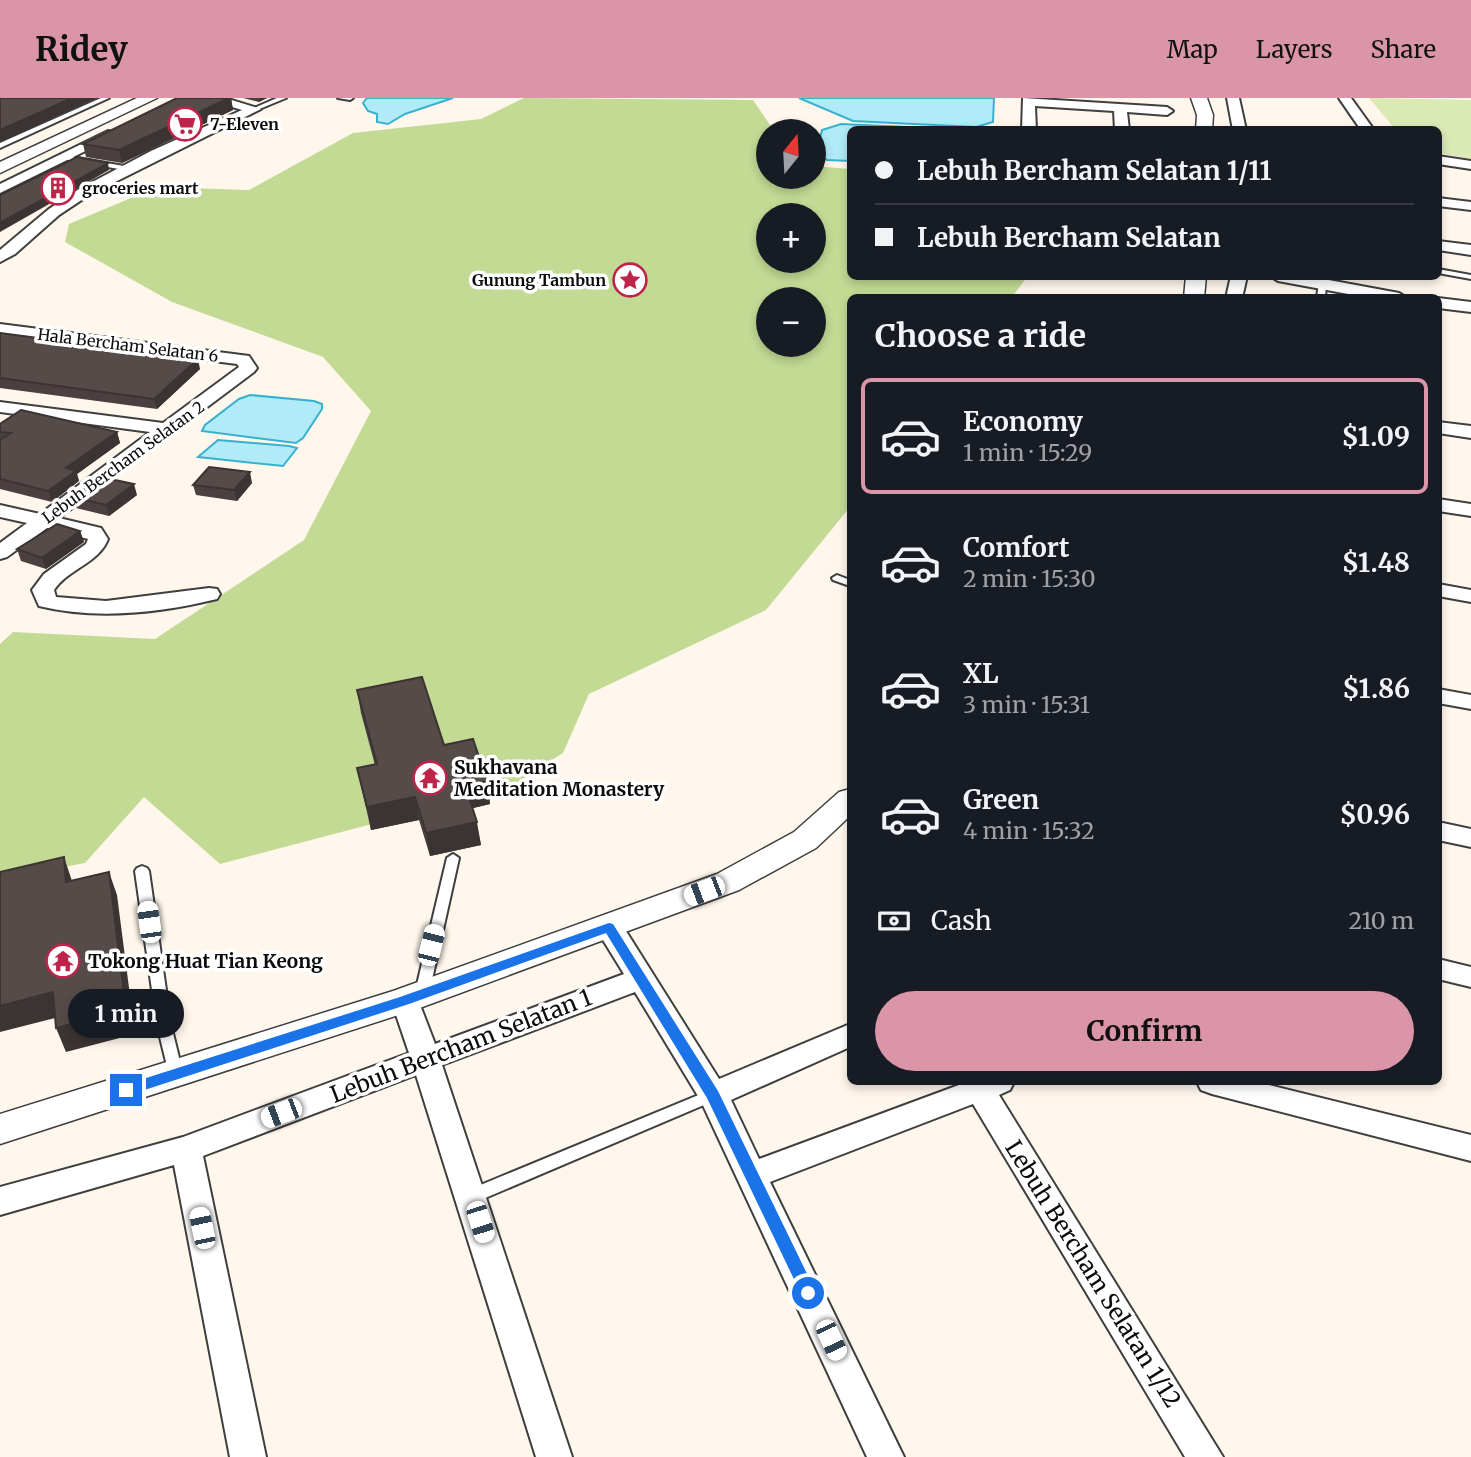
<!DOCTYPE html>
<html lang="en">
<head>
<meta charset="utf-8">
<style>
  body { margin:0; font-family:Merriweather,serif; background:#242831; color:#f1f3f6; height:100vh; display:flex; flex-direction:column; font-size:26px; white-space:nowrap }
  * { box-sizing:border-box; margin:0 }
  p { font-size:23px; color:#9ea1a6 }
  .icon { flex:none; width:38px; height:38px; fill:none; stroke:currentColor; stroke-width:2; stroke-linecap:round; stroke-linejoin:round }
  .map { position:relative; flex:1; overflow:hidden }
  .details { position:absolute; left:847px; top:196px; width:595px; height:791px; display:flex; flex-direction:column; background:#171b24; border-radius:10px; box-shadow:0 4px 10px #0003 }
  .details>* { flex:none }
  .top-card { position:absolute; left:847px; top:28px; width:595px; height:154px; border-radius:10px; box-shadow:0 4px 10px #0003; display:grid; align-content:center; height:154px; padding:0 28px; background:#171b24 }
  .needle { width:46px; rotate:18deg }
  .controls { position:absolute; left:756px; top:21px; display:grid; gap:14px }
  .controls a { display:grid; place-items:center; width:70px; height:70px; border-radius:50%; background:#171b24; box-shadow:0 4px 10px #0003; font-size:35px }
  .end { position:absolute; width:32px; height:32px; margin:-16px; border:9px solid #1a73e8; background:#fff; box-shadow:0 0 0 4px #fff }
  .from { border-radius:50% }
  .bubble { position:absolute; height:49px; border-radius:24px; background:#171b24; box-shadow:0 4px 10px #0003; font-size:23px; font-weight:700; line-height:49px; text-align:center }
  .car { position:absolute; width:21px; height:42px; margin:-21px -10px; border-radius:9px; box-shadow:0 0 5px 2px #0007; background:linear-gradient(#fff 24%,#345 0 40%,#fff 0 76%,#345 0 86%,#fff 0) }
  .top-card b { display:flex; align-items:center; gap:24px; height:66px; font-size:26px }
  .top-card b+b { border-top:2px solid #363941 }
  .top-card i { width:18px; height:18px; background:#f1f3f6 }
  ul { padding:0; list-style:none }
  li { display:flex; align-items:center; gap:21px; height:116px; margin:0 14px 10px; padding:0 14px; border:4px solid transparent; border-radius:10px }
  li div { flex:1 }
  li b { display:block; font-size:26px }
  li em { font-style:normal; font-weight:700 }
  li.selected { border-color:#da95a9 }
  li>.icon { width:63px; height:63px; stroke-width:1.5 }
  h2 { padding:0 28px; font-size:32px; line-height:84px }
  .pay { display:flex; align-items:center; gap:18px; height:77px; padding:0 28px; font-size:26px }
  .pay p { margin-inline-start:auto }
  .cta { display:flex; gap:14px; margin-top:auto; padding:14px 28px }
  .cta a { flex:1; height:80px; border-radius:42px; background:#da95a9; color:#111; font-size:28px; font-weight:700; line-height:80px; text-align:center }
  header { display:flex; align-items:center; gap:42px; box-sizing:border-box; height:98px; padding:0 35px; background:#da95a9; color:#111 }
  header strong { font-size:33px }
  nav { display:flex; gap:38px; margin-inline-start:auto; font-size:24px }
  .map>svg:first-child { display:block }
</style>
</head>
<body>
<header>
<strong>Ridey</strong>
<nav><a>Map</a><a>Layers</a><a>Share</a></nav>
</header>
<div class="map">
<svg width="1471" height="1359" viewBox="0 0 1471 1359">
  <rect width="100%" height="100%" fill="#fff7ec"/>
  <path fill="#dbe9b5" d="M1369,0L1471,2V61L1439,55L1438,32L1395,31Z"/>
  <path fill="#c2da94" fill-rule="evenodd" d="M524,0L753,2L774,33H768V79H814V68L850,71V178L1027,179L1012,199L850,200V409L766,512L589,596L563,655L509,690L220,766L144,699L85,765L0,781V546L13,534L155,541L304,442L371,313L323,259L172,204L65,144L69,126L157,89L249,92L353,35L481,21ZM768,117H814V163H768ZM768,201H814V247H768Z"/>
  <path fill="#b0ebf7" stroke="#36b1cf" stroke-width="2" d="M367,0H453L405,16L388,26L377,24V16L368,13L363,5Z
    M799,0H994L993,24L976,29L853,23Z
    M841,26L953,31L850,32V63L827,62L816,54L822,32Z
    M250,297L314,303L322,306V311L303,340L296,345L202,333L205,327L239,301Z
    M218,342L289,348L297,350L283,368L198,359Z"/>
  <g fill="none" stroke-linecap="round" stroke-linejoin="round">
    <defs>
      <path id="service" d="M101,0H109L0,50V45Z
        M277,0H286L257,12L252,11Z
        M338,0H353L350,2Z
        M65,58L130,69L133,71L130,73L63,61V59Z
        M1438,171L1471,177V181L1438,175Z
        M1319,184L1326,186L1325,200H1317Z
        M837,477L850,482V488L833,482L832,480Z
        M453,756L459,760L429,895L427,899L422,900L417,899L415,895L447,760Z
        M142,768L147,770L149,773L171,927L183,976L181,980L176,982L171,980L169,976L157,927L135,773L137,770Z
        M713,991L718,993L721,997L718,1001L478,1103L472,1105L466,1103L464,1098L466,1093Z"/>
      <path id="minor" d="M203,0H225L261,11L89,97L59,117L15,156L0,164V152L49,111L79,91L151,53L242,12Z
        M1023,0L1167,9L1173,13L1167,17L1127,14L1129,32H1115L1114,13L1035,8L1036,32H1022Z
        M1227,0H1239L1246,32H1233Z
        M1339,0H1351L1374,32H1361Z
        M108,33L120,36L0,95V86Z
        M1438,58L1471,63V71L1438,66Z
        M1438,100L1471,104V112L1438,108Z
        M1438,143L1471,147V157L1438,152Z
        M1231,178H1247L1242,200H1226Z
        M1270,178H1307L1399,195L1407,200H1370L1278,183Z
        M1438,200L1471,204V214L1438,210Z
        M0,226L249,258L257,270L254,274L59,420L101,430L108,441C99,465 68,471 54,492L56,499L106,503L209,490L217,491L220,496L217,501C160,515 96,522 39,508L32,492L44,476L86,446L88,441L47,430L7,459L0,461V445L27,425L0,419V407L40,416L150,334L0,314V304L163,325L239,269L237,266L0,236Z
        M1438,324L1471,328V340L1438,335Z
        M1438,401L1471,406V418L1438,413Z
        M1438,486L1471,492V504L1438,498Z
        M1438,591L1471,597V611L1438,605Z
        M1438,724L1471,731V749L1438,742Z
        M609,819L619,822L719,981L850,926V949L731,1002L759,1061L967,984H1014L1010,992L999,997L1223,1359H1185L973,1006L770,1084L904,1359H867L701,1003L635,894L442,967L572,1359H536L416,977L203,1058L266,1359H230L174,1067L0,1117V1089L183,1039L409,955L391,902L395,894L405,891L415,894L435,946L624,876L595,829L599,822Z
        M1438,861L1471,869V889L1438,881Z
        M1197,984H1257L1471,1037V1063L1212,996L1201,992Z"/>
      <path id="tertiary" d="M137,0H157L0,75V64Z
        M1191,0H1207L1213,17L1212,32H1196L1197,17Z
        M1186,178H1206L1204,200H1184Z
        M850,691V718L816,750L739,792L417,911L0,1046V1016L393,893L717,776L794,734L839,694Z"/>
    </defs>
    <use href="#service" stroke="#3f3f3f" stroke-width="4"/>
    <use href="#minor" stroke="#3f3f3f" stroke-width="4"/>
    <use href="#tertiary" stroke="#3f3f3f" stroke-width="3"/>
    <use href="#service" fill="#fff" fill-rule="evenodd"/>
    <use href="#minor" fill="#fff" fill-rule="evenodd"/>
    <use href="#tertiary" fill="#fff" fill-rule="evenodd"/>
  </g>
  <path fill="#49403f" d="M177,0H231L233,12L122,65L86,59L83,46Z
    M243,0H267L259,4Z
    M0,235L200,271L157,311L0,290Z
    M0,326L117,334L120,345L77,376L79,383L52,404L0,391Z
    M252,385L237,403L196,397L193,387Z
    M137,397L109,418L76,410L73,399Z
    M80,433L84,444L46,471L21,463L17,451Z
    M357,592L444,647L487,683L490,706L473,710L481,747L430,758L419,722L371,732L357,670L375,667L361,615Z"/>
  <path fill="#3c3433" d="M72,0H97L0,44V32Z
    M229,0H231L233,12L122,65L119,52Z
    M259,0H267L259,4Z
    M108,65L109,72L0,134V125Z
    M198,261L200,271L157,311L154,301Z
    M117,334L120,345L77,376L79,383L52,404L48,393L66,370Z
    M250,374L252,385L237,403L234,392Z
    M134,386L137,397L109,418L106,407Z
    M80,433L84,444L46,471L42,460Z
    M487,683L490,706L469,711L465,687Z
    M415,699L419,722L371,732L367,709Z
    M477,724L481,747L430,758L426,735Z
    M64,759L72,783L66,784Z
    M109,774L117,797L135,936L66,954L56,930Z
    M53,894L63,918L0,934V908Z"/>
  <path fill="#554b49" stroke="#3c3433" stroke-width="2" d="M0,0H72L0,32Z
    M177,0H229L119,52L83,46Z
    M77,59L108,65L0,125V97Z
    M0,235L198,261L154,301L0,280Z
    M21,312L117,334L66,370L76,373L48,393L0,381V342L11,335L0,334V326Z
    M209,369L250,374L234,392L193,387Z
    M101,379L134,386L106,407L73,399Z
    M57,426L80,433L42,460L17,451Z
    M422,579L444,647L473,641L487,683L465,687L477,724L426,735L415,699L367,709L357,670L377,666L357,592Z
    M64,759L66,784L109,774L126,912L56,930L53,894L0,908V774Z"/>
  <path fill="#1a73e8" d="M609,825L613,826L718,993L814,1190V1200H803L707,1000L606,835L409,906L126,998L119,992L121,988L400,899Z"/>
  <defs>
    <symbol id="supermarket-ring" viewBox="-11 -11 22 22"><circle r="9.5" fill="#fff" stroke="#be234a" stroke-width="1.5"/><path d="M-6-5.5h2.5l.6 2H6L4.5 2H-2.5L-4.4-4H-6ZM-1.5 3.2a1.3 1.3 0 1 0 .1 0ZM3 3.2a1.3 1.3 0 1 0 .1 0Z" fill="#be234a"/></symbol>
    <symbol id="building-ring" viewBox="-11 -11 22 22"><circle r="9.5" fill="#fff" stroke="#be234a" stroke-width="1.5"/><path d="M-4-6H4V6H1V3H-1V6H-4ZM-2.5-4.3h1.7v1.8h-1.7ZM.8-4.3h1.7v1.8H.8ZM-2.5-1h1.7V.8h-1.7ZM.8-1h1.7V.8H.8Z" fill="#be234a"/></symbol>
    <symbol id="sight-ring" viewBox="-11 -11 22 22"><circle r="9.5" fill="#fff" stroke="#be234a" stroke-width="1.5"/><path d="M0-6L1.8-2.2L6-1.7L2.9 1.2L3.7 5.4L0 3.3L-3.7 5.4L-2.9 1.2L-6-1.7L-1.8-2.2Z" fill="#be234a"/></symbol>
    <symbol id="temple-ring" viewBox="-11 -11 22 22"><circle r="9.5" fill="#fff" stroke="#be234a" stroke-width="1.5"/><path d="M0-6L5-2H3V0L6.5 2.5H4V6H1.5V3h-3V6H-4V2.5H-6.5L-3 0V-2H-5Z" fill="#be234a"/></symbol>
  </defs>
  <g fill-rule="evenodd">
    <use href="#supermarket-ring" x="166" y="7" width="38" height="38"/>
    <use href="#building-ring" x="39" y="71" width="38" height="38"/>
    <use href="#sight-ring" x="611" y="163" width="38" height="38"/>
    <use href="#temple-ring" x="411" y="661" width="38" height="38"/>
    <use href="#temple-ring" x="44" y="844" width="38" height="38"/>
  </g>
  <g text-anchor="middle" stroke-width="7" stroke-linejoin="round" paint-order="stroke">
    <g font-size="16" font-weight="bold" fill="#0c0c0c" stroke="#fff" text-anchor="start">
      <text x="210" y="32">7-Eleven</text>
      <text x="82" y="96">groceries mart</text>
      <text x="606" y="188" text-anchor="end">Gunung Tambun</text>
    </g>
    <g font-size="16" fill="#0c0c0c" stroke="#fff">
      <text transform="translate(128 247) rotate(7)" y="6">Hala Bercham Selatan 6</text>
      <text transform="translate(123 364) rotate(-36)" y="6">Lebuh Bercham Selatan 2</text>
    </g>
    <g font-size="19" font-weight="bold" fill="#0c0c0c" stroke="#fff" text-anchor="start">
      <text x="454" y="676">Sukhavana<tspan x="454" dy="22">Meditation Monastery</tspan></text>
      <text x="88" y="870">Tokong Huat Tian Keong</text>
    </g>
    <g font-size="23" fill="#0c0c0c" stroke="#fff">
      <text transform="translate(461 948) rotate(-21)" y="8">Lebuh Bercham Selatan 1</text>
      <text transform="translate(1093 1176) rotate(58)" y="8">Lebuh Bercham Selatan 1/12</text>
    </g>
  </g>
</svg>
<div class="controls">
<a><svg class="needle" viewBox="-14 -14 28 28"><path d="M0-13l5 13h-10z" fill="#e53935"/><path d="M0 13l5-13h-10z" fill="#9ea1a6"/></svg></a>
<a>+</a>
<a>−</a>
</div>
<i class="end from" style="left:808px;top:1195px"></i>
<i class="end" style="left:126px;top:992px"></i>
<div class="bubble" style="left:68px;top:891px;width:116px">1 min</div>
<i class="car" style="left:704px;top:793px;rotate:249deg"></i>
<i class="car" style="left:149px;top:824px;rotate:352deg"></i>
<i class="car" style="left:431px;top:847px;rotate:14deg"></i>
<i class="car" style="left:281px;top:1015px;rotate:249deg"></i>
<i class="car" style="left:480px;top:1124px;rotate:162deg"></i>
<i class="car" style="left:202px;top:1130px;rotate:348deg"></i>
<i class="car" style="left:831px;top:1242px;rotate:155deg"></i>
<div class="top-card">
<b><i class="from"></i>Lebuh Bercham Selatan 1/11</b>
<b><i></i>Lebuh Bercham Selatan</b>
</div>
<section class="details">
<h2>Choose a ride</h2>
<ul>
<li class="selected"><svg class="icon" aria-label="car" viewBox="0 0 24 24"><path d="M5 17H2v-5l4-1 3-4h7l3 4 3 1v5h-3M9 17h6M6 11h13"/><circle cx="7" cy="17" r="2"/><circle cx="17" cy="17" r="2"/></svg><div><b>Economy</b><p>1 min · 15:29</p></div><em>$1.09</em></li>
<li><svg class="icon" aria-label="car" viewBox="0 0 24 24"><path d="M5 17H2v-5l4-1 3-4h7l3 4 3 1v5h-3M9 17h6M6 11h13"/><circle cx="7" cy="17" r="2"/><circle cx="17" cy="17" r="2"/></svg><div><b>Comfort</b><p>2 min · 15:30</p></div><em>$1.48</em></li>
<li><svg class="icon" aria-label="car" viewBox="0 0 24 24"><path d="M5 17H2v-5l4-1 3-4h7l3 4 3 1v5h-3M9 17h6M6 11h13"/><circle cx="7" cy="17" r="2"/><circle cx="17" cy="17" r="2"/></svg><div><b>XL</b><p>3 min · 15:31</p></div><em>$1.86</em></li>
<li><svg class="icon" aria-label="car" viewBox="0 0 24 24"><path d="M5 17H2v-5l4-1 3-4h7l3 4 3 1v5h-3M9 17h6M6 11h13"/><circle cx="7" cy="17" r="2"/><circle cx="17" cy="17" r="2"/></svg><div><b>Green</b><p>4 min · 15:32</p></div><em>$0.96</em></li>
</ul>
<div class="pay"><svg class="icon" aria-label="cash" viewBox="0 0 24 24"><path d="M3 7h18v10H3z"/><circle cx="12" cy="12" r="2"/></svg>Cash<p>210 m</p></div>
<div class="cta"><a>Confirm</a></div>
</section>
</div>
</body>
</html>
